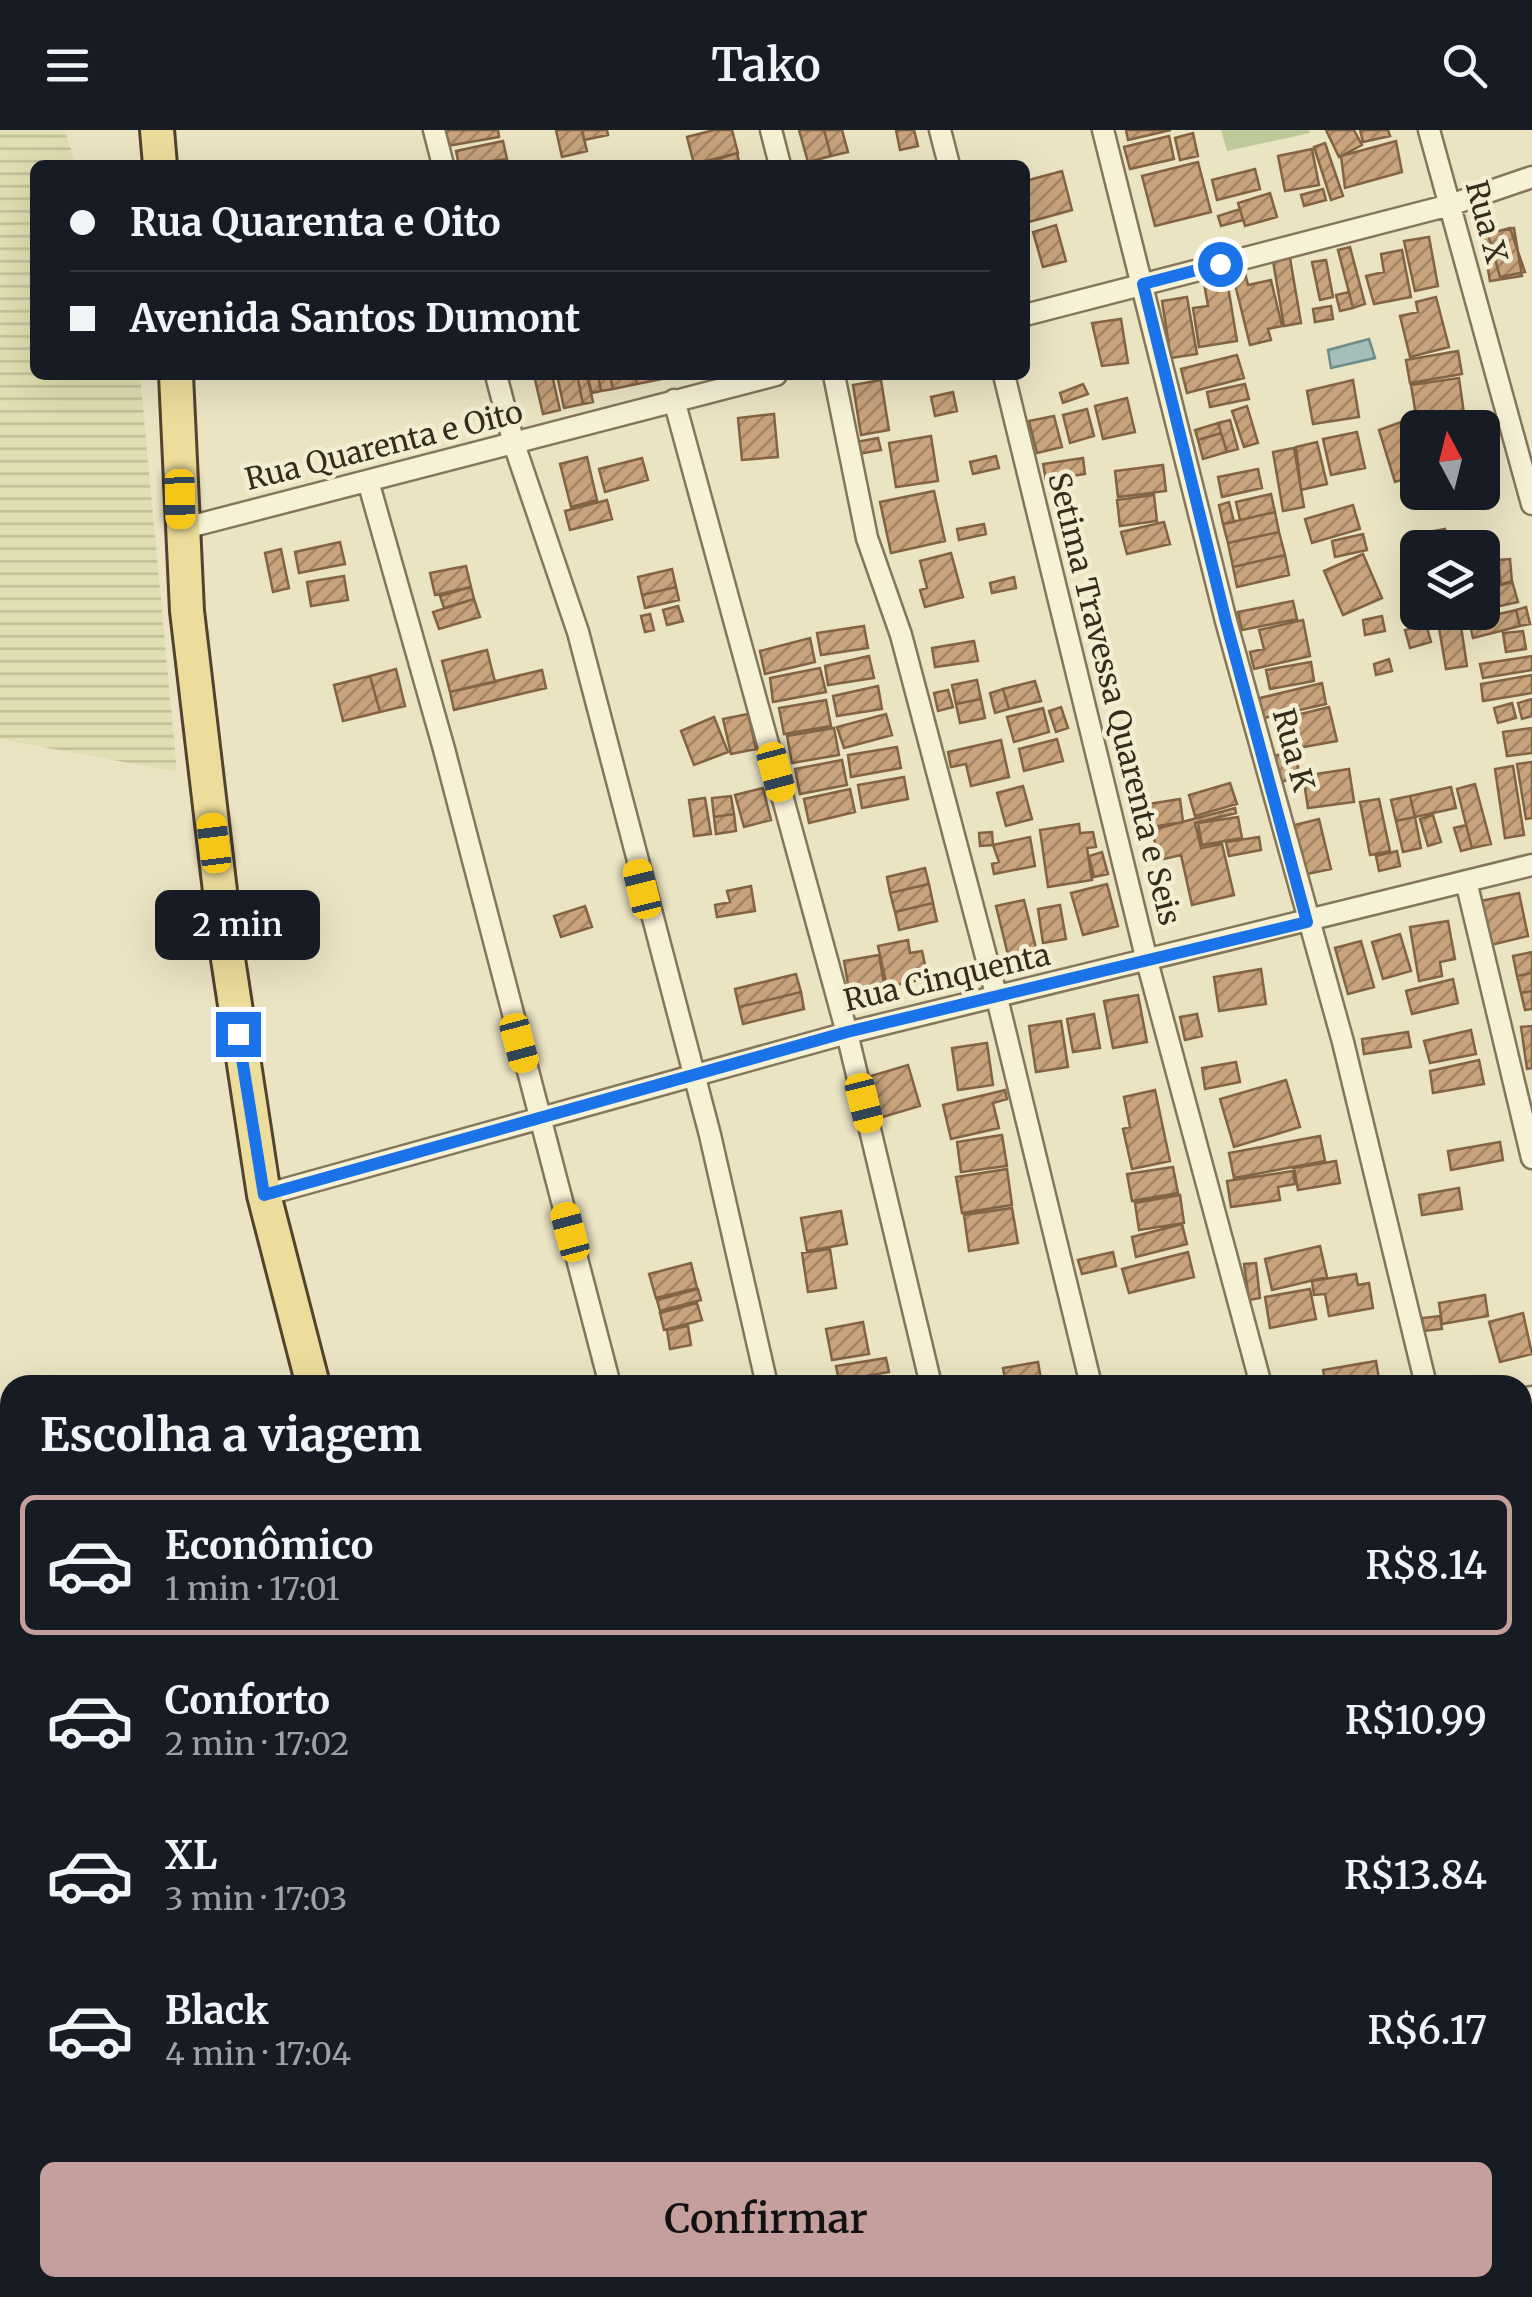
<!DOCTYPE html>
<html lang="pt">
<head>
<meta charset="utf-8">
<style>
  body { margin:0; font-family:Merriweather,serif; background:#20242c; color:#f1f3f6; height:100vh; display:flex; flex-direction:column; font-size:38px; white-space:nowrap }
  * { box-sizing:border-box; margin:0 }
  p { font-size:32px; color:#9ea1a6 }
  .icon { flex:none; width:55px; height:55px; fill:none; stroke:currentColor; stroke-width:2; stroke-linecap:round; stroke-linejoin:round }
  .map { position:relative; flex:1; overflow:hidden }
  .sheet { position:absolute; left:0px; top:1245px; width:1532px; height:922px; display:flex; flex-direction:column; background:#171b24; border-radius:30px 30px 0 0; box-shadow:0 10px 40px #0002 }
  .sheet>* { flex:none }
  .banner { position:absolute; left:30px; top:30px; width:1000px; height:220px; border-radius:15px; box-shadow:0 10px 40px #0002; display:grid; align-content:center; height:220px; padding:0 40px; background:#171b24 }
  .needle { width:65px; rotate:353deg }
  .controls { position:absolute; left:1400px; top:280px; display:grid; gap:20px }
  .controls a { display:grid; place-items:center; width:100px; height:100px; border-radius:15px; background:#171b24; box-shadow:0 10px 40px #0002; font-size:50px }
  .end { position:absolute; width:45px; height:45px; margin:-22px; border:12px solid #1a73e8; background:#fff; box-shadow:0 0 0 5px #fff }
  .from { border-radius:50% }
  .bubble { position:absolute; height:70px; border-radius:15px; background:#171b24; box-shadow:0 10px 40px #0002; font-size:32px; font-weight:600; line-height:70px; text-align:center }
  .car { position:absolute; width:30px; height:60px; margin:-30px -15px; border-radius:12px; box-shadow:0 0 8px 2px #0007; background:linear-gradient(#f5c518 24%,#345 0 40%,#f5c518 0 76%,#345 0 86%,#f5c518 0) }
  .banner b { display:flex; align-items:center; gap:35px; height:95px; font-size:38px }
  .banner b+b { border-top:2px solid #363941 }
  .banner i { width:25px; height:25px; background:#f1f3f6 }
  ul { padding:0; list-style:none }
  li { display:flex; align-items:center; gap:30px; height:140px; margin:0 20px 15px; padding:0 20px; border:5px solid transparent; border-radius:15px }
  li div { flex:1 }
  li b { display:block; font-size:38px }
  li em { font-style:normal; font-weight:600 }
  li.on { border-color:#c59f9c }
  li>.icon { width:90px; height:90px; stroke-width:1.5 }
  h2 { padding:0 40px; font-size:45px; line-height:120px }
  .cta { display:flex; gap:20px; margin-top:auto; padding:20px 40px }
  .cta a { flex:1; height:115px; border-radius:15px; background:#c59f9c; color:#111; font-size:40px; font-weight:600; line-height:115px; text-align:center }
  header { display:flex; justify-content:space-between; align-items:center; height:130px; padding:0 40px; background:#171b24; font-size:45px; font-weight:600 }
  .map>svg:first-child { display:block }
</style>
</head>
<body>
<header><svg class="icon" aria-label="menu" viewBox="0 0 24 24"><path d="M4 6h16M4 12h16M4 18h16"/></svg>Tako<svg class="icon" aria-label="search" viewBox="0 0 24 24"><circle cx="10" cy="10" r="6"/><path d="M15 15l6 6"/></svg></header>
<div class="map">
<svg width="1532" height="2167" viewBox="0 0 1532 2167">
  <defs>
    <pattern id="farmland-rules" width="6" height="5" patternUnits="userSpaceOnUse" patternTransform="scale(2.5)"><rect width="6" height="5" fill="#e1deb1"/><path d="M0 2.5h6" fill="none" stroke="#c2bf98"/></pattern>
    <pattern id="forest-firs" width="22" height="20" patternUnits="userSpaceOnUse" patternTransform="scale(2.5)"><rect width="22" height="20" fill="#bdc998"/><path d="M5 1l3.5 6h-7zM16 11l3.5 6h-7z" fill="#a3ad83"/></pattern>
    <pattern id="building-hatch" width="6" height="6" patternUnits="userSpaceOnUse" patternTransform="scale(2.5)"><rect width="6" height="6" fill="#c8a37b"/><path d="M-1 1l2-2M0 6l6-6M5 7l2-2" fill="none" stroke="#a38564"/></pattern>
  </defs>
  <rect width="100%" height="100%" fill="#ebe4c3"/>
  <path fill="url(#farmland-rules)" d="M0,0H65L76,35H35V245H140L177,642L0,609Z"/>
  <path fill="url(#forest-firs)" d="M1532,1283V1602L1525,1604L1522,1285Z"/>
  <path fill="#bdc998" d="M1221,0H1309L1310,3L1227,21Z"/>
  <path fill="#a5beba" stroke="#6c8c88" stroke-width="2.5" d="M1369,209L1375,228L1331,238L1328,220Z"/>
  <path fill="url(#building-hatch)" stroke="#826342" stroke-width="2.5" d="M444,0H498L499,7L447,16Z
    M556,0H582L587,21L562,27Z
    M582,0H607L608,5L584,10Z
    M714,0H732L738,23L694,34L687,7Z
    M799,0H824L831,26L808,32Z
    M824,0H842L848,22L831,26Z
    M896,0H914L918,16L900,20Z
    M1126,0H1171L1128,10Z
    M1326,0H1354L1362,15L1339,27Z
    M1360,0H1388L1390,6L1363,12Z
    M1193,3L1198,26L1180,30L1175,8Z
    M1169,6L1174,29L1130,39L1124,17Z
    M503,11L507,29L459,35L456,21Z
    M1396,11L1402,42L1345,58L1341,26Z
    M1325,13L1343,66L1331,70L1314,17Z
    M1312,19L1319,55L1285,61L1278,26Z
    M737,23L740,35H717L715,30Z
    M1198,32L1211,82L1155,96L1142,46Z
    M1255,39L1260,59L1217,70L1212,50Z
    M1062,41L1072,80L1025,93V51Z
    M1323,59L1326,70L1304,76L1301,65Z
    M1270,63L1277,87L1245,96L1238,73Z
    M1240,79L1243,90L1221,96L1218,86Z
    M1056,95L1066,131L1043,137L1033,102Z
    M1510,98L1525,142L1500,147L1488,104Z
    M1514,98L1522,146L1490,151L1482,104Z
    M1429,107L1438,156L1415,161L1404,111Z
    M1350,117L1365,174L1353,178L1338,120Z
    M1402,120L1411,167L1374,174L1366,146L1384,142L1381,124Z
    M1290,128L1301,193L1284,196L1273,131Z
    M1326,130L1333,167L1320,170L1312,132Z
    M1245,143L1248,155L1271,150L1282,196L1268,199L1271,210L1250,215L1233,146Z
    M1227,150L1237,211L1199,217L1193,178L1208,176L1204,153Z
    M1349,162L1353,178L1340,181L1336,165Z
    M1187,167L1197,224L1171,228L1162,171Z
    M1436,167L1449,217L1410,227L1400,186L1418,182L1416,172Z
    M1331,176L1333,189L1315,192L1313,179Z
    M1121,189L1128,233L1102,236L1092,193Z
    M1458,221L1462,244L1410,253L1406,230Z
    M1237,225L1244,248L1187,263L1181,239Z
    M534,245H552L560,280L543,284Z
    M557,245H577L583,274L564,278Z
    M577,245H587L593,272L583,274Z
    M587,245H598L601,261L592,263Z
    M598,245H610L613,259L601,261Z
    M610,245H635L637,254L613,259Z
    M635,245H662V249L637,254Z
    M1459,248L1466,298H1418L1411,255Z
    M881,250L889,300L861,305L853,255Z
    M1353,250L1359,287L1313,294L1307,261Z
    M1083,254L1088,264L1063,273L1060,263Z
    M1245,254L1249,269L1210,277L1207,262Z
    M953,262L957,281L935,286L931,267Z
    M1127,268L1135,302L1103,309L1095,276Z
    M1247,276L1258,313L1244,317L1232,281Z
    M1087,279L1094,306L1070,313L1063,285Z
    M774,284L778,327L742,330L738,288Z
    M1054,286L1062,317L1037,323L1029,291Z
    M1230,290L1238,319L1227,322L1218,293Z
    M1404,291L1418,345L1395,352L1379,300Z
    M1218,293L1221,303L1198,310L1195,300Z
    M1357,302L1365,338L1331,345L1323,309Z
    M1221,303L1227,322L1203,329L1198,310Z
    M931,306L938,351L896,357L889,313Z
    M878,308L881,320L858,324L856,312Z
    M1317,312L1327,354L1301,360L1296,317Z
    M1294,318L1304,377L1283,381L1273,322Z
    M996,326L999,338L973,344L970,332Z
    M587,327L597,370L571,377L560,334Z
    M642,328L648,350L605,362L599,339Z
    M1083,328L1085,344L1046,350L1043,334Z
    M1163,335L1166,361L1118,367L1115,341Z
    M1258,339L1262,358L1222,367L1218,347Z
    M934,361L945,411L891,423L880,372Z
    M1271,364L1275,382L1240,390L1236,372Z
    M1154,365L1157,391L1120,396L1117,370Z
    M607,370L612,389L570,400L565,381Z
    M1229,372L1234,392L1223,394L1219,375Z
    M1353,375L1360,399L1312,413L1305,389Z
    M1275,382L1279,402L1228,413L1223,394Z
    M1164,392L1170,414L1127,424L1121,402Z
    M984,394L986,404L959,410L957,399Z
    M1445,399L1448,413L1421,418L1418,404Z
    M1279,402L1285,425L1233,437L1228,413Z
    M1363,404L1367,420L1335,427L1332,411Z
    M340,412L345,434L299,443L295,422Z
    M281,419L289,458L273,462L265,423Z
    M951,423L963,467L925,477L920,460L927,458L920,431Z
    M1363,424L1382,468L1343,485L1324,441Z
    M1285,425L1289,445L1237,457L1233,437Z
    M1510,429L1512,452L1501,455L1498,430Z
    M466,436L471,457L435,465L430,443Z
    M672,439L676,457L642,465L638,447Z
    M344,446L348,470L311,476L307,452Z
    M1014,447L1016,458L992,463L990,453Z
    M1512,451L1518,472L1482,480V460Z
    M471,457L474,469L444,478L440,466Z
    M676,457L679,470L645,478L642,465Z
    M474,469L480,487L439,499L433,482Z
    M1293,471L1297,489L1242,500L1238,482Z
    M678,476L683,491L667,495L663,480Z
    M1526,477L1530,494L1520,496L1516,480Z
    M1516,480L1520,496L1473,508L1469,491Z
    M1459,483L1467,536L1446,539L1437,486Z
    M650,484L654,500L645,502L641,486Z
    M1382,486L1385,501L1365,505L1363,490Z
    M1303,490L1310,526L1254,539L1250,522L1264,519L1259,500Z
    M1426,494L1431,512L1410,518L1405,500Z
    M864,496L868,518L821,525L817,503Z
    M1523,501L1526,519L1506,522L1503,503Z
    M810,508L815,532L765,544L760,521Z
    M974,511L978,531L935,537L932,518Z
    M487,520L495,552L450,562L442,531Z
    M869,526L874,548L828,555L825,536Z
    M1532,526V540L1483,548L1480,534Z
    M1389,529L1392,541L1376,545L1374,534Z
    M1311,532L1314,551L1270,559L1266,540Z
    M820,538L826,562L773,572L770,548Z
    M396,539L405,576L380,582L370,546Z
    M542,540L546,558L454,580L450,562Z
    M1532,545V563L1483,571L1481,554Z
    M370,546L380,582L343,591L334,555Z
    M977,550L981,569L956,574L952,555Z
    M1035,551L1041,571L1009,579L1003,559Z
    M1322,553L1326,574L1260,589L1256,569Z
    M878,556L882,579L837,586L833,566Z
    M1003,559L1009,579L995,583L990,563Z
    M948,560L953,577L938,581L934,563Z
    M981,569L985,588L960,593L956,574Z
    M1532,569V586L1522,589L1518,573Z
    M826,570L831,596L784,604L779,578Z
    M1512,573L1516,588L1498,593L1494,578Z
    M1061,577L1068,598L1056,602L1049,581Z
    M1329,577L1337,611L1287,620L1280,589Z
    M1043,578L1049,602L1014,612L1007,587Z
    M748,584L756,619L731,624L723,589Z
    M886,584L892,605L844,618L837,597Z
    M714,587L728,622L694,635L681,601Z
    M834,598L839,625L792,633L787,606Z
    M1532,598V623L1507,626L1503,602Z
    M1057,609L1063,631L1024,641L1019,619Z
    M1001,610L1009,647L971,656L966,634L951,637L948,622Z
    M897,617L901,638L851,647L848,625Z
    M1295,621L1300,648L1279,652L1274,626Z
    M842,630L847,655L800,664L795,639Z
    M1532,632V688L1526,689L1517,634Z
    M1513,636L1524,705L1505,708L1495,639Z
    M1349,639L1354,672L1308,678L1303,646Z
    M904,647L908,669L862,678L858,655Z
    M1230,653L1237,674L1195,686L1189,665Z
    M1475,654L1491,714L1472,718L1457,659Z
    M1023,656L1032,689L1006,696L997,663Z
    M1451,657L1456,678L1415,687L1410,666Z
    M763,658L771,690L744,697L735,665Z
    M850,659L855,682L809,693L804,669Z
    M731,666L734,684L714,687L712,668Z
    M1410,666L1415,687L1396,691L1391,670Z
    M705,668L711,704L694,706L689,670Z
    M1180,669L1183,692L1145,698L1142,675Z
    M1379,669L1390,721L1370,725L1360,672Z
    M1235,678L1236,683L1195,693L1201,718L1222,714L1234,765L1192,775L1181,725L1159,730L1152,700Z
    M734,684L736,701L716,704L714,687Z
    M1433,685L1441,712L1428,716L1420,689Z
    M1238,687L1242,708L1202,715L1198,693Z
    M1415,687L1421,718L1403,722L1396,691Z
    M1319,689L1331,739L1302,745L1291,696Z
    M1079,694L1080,703L1093,702L1096,717L1087,718L1092,750L1048,757L1040,700Z
    M1466,695L1472,718L1461,721L1454,698Z
    M992,702L993,715L980,716L979,703Z
    M1030,707L1035,736L994,744L992,734L999,732L993,715Z
    M1259,707L1261,720L1229,726L1226,712Z
    M1397,721L1400,736L1379,741L1376,726Z
    M1102,722L1108,744L1094,747L1089,726Z
    M925,738L929,754L890,763L887,747Z
    M929,754L933,773L895,782L890,763Z
    M1107,754L1118,796L1083,805L1071,763Z
    M751,756L755,781L717,787L715,775L730,772L727,761Z
    M1519,763L1528,806L1491,815L1481,771Z
    M1024,770L1036,818L1008,825L996,776Z
    M933,773L937,791L899,800L895,782Z
    M1060,775L1066,809L1043,813L1038,779Z
    M585,776L592,797L561,807L554,786Z
    M1448,791L1455,829L1440,832L1442,846L1419,851L1410,797Z
    M1400,804L1411,841L1383,849L1372,812Z
    M908,810L910,823L922,821L928,848L887,857L878,816Z
    M1361,811L1374,857L1348,864L1335,818Z
    M1532,822V843L1517,846L1513,826Z
    M879,825L885,859L850,866L844,831Z
    M1261,839L1266,874L1219,881L1214,847Z
    M1532,843V861L1521,863L1517,846Z
    M796,844L801,862L739,877L735,859Z
    M1453,849L1458,873L1412,884L1406,861Z
    M1532,861V879L1525,880L1521,863Z
    M801,862L804,879L743,894L739,877Z
    M1138,865L1147,912L1113,918L1104,871Z
    M1094,884L1100,918L1073,922L1067,889Z
    M1197,884L1202,906L1185,910L1180,887Z
    M1061,891L1068,937L1036,942L1029,896Z
    M1532,896V938L1527,939L1521,897Z
    M1471,900L1476,924L1430,933L1424,911Z
    M1408,902L1411,917L1364,924L1362,909Z
    M987,913L993,955L958,960L952,918Z
    M1479,930L1484,954L1433,963L1430,941Z
    M1236,932L1240,952L1205,959L1202,938Z
    M908,935L920,976L876,989L864,948Z
    M1286,950L1300,997L1234,1017L1220,969Z
    M1005,960L1007,969L993,973L999,998L951,1009L943,975Z
    M1155,960L1170,1031L1132,1039L1123,999L1130,997L1124,967Z
    M1002,1005L1007,1036L961,1042L957,1012Z
    M1320,1006L1325,1031L1234,1048L1229,1023Z
    M1500,1012L1503,1030L1451,1040L1448,1021Z
    M1336,1031L1340,1053L1298,1060L1294,1038Z
    M1173,1037L1178,1063L1132,1071L1127,1044Z
    M1007,1039L1012,1075L962,1083L956,1047Z
    M1293,1041L1295,1054L1278,1057L1280,1070L1231,1077L1227,1051Z
    M1459,1058L1462,1079L1422,1085L1419,1065Z
    M1180,1065L1184,1093L1139,1100L1135,1073Z
    M1012,1078L1018,1113L969,1121L964,1085Z
    M841,1081L847,1114L807,1121L801,1088Z
    M1182,1094L1187,1114L1136,1127L1132,1107Z
    M1320,1116L1327,1147L1272,1160L1265,1129Z
    M830,1119L836,1158L808,1162L802,1123Z
    M1113,1122L1116,1136L1082,1144L1078,1130Z
    M1188,1122L1194,1147L1129,1163L1122,1139Z
    M691,1133L697,1158L656,1168L649,1144Z
    M1256,1133L1260,1168L1249,1170L1244,1134Z
    M1356,1144L1358,1155L1369,1153L1373,1178L1329,1186L1325,1164L1314,1165L1312,1151Z
    M698,1159L701,1170L660,1181L657,1170Z
    M1310,1159L1316,1189L1270,1198L1265,1167Z
    M1485,1165L1488,1186L1442,1194L1439,1173Z
    M697,1173L702,1190L664,1200L660,1183Z
    M1523,1183L1532,1224L1500,1232L1489,1192Z
    M1440,1186L1442,1199L1424,1201L1422,1188Z
    M863,1192L869,1224L832,1230L826,1199Z
    M688,1196L691,1215L670,1219L667,1200Z
    M886,1228L889,1242L839,1251L836,1236Z
    M1376,1231L1380,1255H1326L1323,1240Z
    M1038,1232L1042,1255H1006L1003,1238Z
    M1530,1366L1532,1399L1522,1401V1368Z
    M1532,1473V1511L1522,1512V1475Z
    M1532,1534V1569H1530L1522,1537Z
    M1532,1776V1842L1522,1844V1778Z
    M1532,1845V1878L1522,1879V1846Z
    M1528,1971L1532,1999L1522,2001V1972Z
    M1532,2068V2133L1522,2136V2070Z
    M1107,2158H1137L1139,2167H1108Z
    M1209,2158H1234L1236,2167H1210Z
    M1364,2158H1403L1404,2167H1365Z
    M1428,2158H1465L1467,2167H1429Z"/>
  <g fill="none" stroke-linecap="round" stroke-linejoin="round">
    <defs>
      <path id="street" d="M434,0L443,35
        M771,0L780,35
        M940,0L949,35
        M1103,0L1226,491L1343,912L1426,1255
        M1429,0L1532,374
        M1025,185L1450,75L1532,47
        M496,245L514,314L578,502L710,1005L767,1255
        M834,245L867,408L901,505L997,868L1091,1255
        M1004,245L1147,831L1261,1255
        M674,270L847,903L931,1255
        M368,351L444,619L610,1255
        M181,399L776,245
        M1466,751L1532,1028
        M264,1065L847,903L1532,735
        M1522,1269L1532,1267
        M1522,1616L1532,1614
        M1522,1632L1532,1668
        M0,2110L10,2112
        M1015,2158L1018,2167
        M1171,2158L1173,2167
        M1334,2158L1336,2167
        M1500,2158L1502,2167
        M131,2167L137,2158"/>
      <path id="primary" d="M157,0L160,35
        M176,245L187,481L228,829L264,1065L313,1255
        M524,2158L526,2167"/>
    </defs>
    <use href="#street" stroke="#84765b" stroke-width="25"/>
    <use href="#primary" stroke="#52432f" stroke-width="38"/>
    <use href="#street" stroke="#f7f1d6" stroke-width="20"/>
    <use href="#primary" stroke="#eddd9c" stroke-width="32"/>
  </g>
  <g fill="none" stroke-linecap="round" stroke-linejoin="round">
    <path stroke="#1a73e8" stroke-width="12" d="M238,904L264,1065L847,902L1307,792L1226,492L1143,154L1220,134"/>
  </g>
  <g text-anchor="middle" stroke-width="9" stroke-linejoin="round" paint-order="stroke">
    <g font-size="30" fill="#352c1e" stroke="#f3edd2">
      <text transform="translate(1486 92) rotate(75)" y="10">Rua X</text>
      <text transform="translate(384 316) rotate(-14)" y="10">Rua Quarenta e Oito</text>
      <text transform="translate(1114 569) rotate(76)" y="10">Setima Travessa Quarenta e Seis</text>
      <text transform="translate(1293 620) rotate(75)" y="10">Rua K</text>
      <text transform="translate(947 848) rotate(-13)" y="10">Rua Cinquenta</text>
    </g>
  </g>
</svg>
<div class="controls">
<a><svg class="needle" viewBox="-14 -14 28 28"><path d="M0-13l5 13h-10z" fill="#e53935"/><path d="M0 13l5-13h-10z" fill="#9ea1a6"/></svg></a>
<a><svg class="icon" aria-label="layers" viewBox="0 0 24 24"><path d="M12 4l9 5-9 5-9-5zM3 14l9 5 9-5"/></svg></a>
</div>
<i class="end from" style="left:1220px;top:134px"></i>
<i class="end" style="left:238px;top:904px"></i>
<div class="bubble" style="left:155px;top:760px;width:165px">2 min</div>
<i class="car" style="left:180px;top:369px;rotate:179deg"></i>
<i class="car" style="left:776px;top:642px;rotate:165deg"></i>
<i class="car" style="left:214px;top:713px;rotate:353deg"></i>
<i class="car" style="left:642px;top:759px;rotate:346deg"></i>
<i class="car" style="left:519px;top:913px;rotate:165deg"></i>
<i class="car" style="left:864px;top:973px;rotate:166deg"></i>
<i class="car" style="left:570px;top:1102px;rotate:345deg"></i>
<div class="banner">
<b><i class="from"></i>Rua Quarenta e Oito</b>
<b><i></i>Avenida Santos Dumont</b>
</div>
<section class="sheet">
<h2>Escolha a viagem</h2>
<ul>
<li class="on"><svg class="icon" aria-label="car" viewBox="0 0 24 24"><path d="M5 17H2v-5l4-1 3-4h7l3 4 3 1v5h-3M9 17h6M6 11h13"/><circle cx="7" cy="17" r="2"/><circle cx="17" cy="17" r="2"/></svg><div><b>Econômico</b><p>1 min · 17:01</p></div><em>R$8.14</em></li>
<li><svg class="icon" aria-label="car" viewBox="0 0 24 24"><path d="M5 17H2v-5l4-1 3-4h7l3 4 3 1v5h-3M9 17h6M6 11h13"/><circle cx="7" cy="17" r="2"/><circle cx="17" cy="17" r="2"/></svg><div><b>Conforto</b><p>2 min · 17:02</p></div><em>R$10.99</em></li>
<li><svg class="icon" aria-label="car" viewBox="0 0 24 24"><path d="M5 17H2v-5l4-1 3-4h7l3 4 3 1v5h-3M9 17h6M6 11h13"/><circle cx="7" cy="17" r="2"/><circle cx="17" cy="17" r="2"/></svg><div><b>XL</b><p>3 min · 17:03</p></div><em>R$13.84</em></li>
<li><svg class="icon" aria-label="car" viewBox="0 0 24 24"><path d="M5 17H2v-5l4-1 3-4h7l3 4 3 1v5h-3M9 17h6M6 11h13"/><circle cx="7" cy="17" r="2"/><circle cx="17" cy="17" r="2"/></svg><div><b>Black</b><p>4 min · 17:04</p></div><em>R$6.17</em></li>
</ul>
<div class="cta"><a>Confirmar</a></div>
</section>
</div>
</body>
</html>
